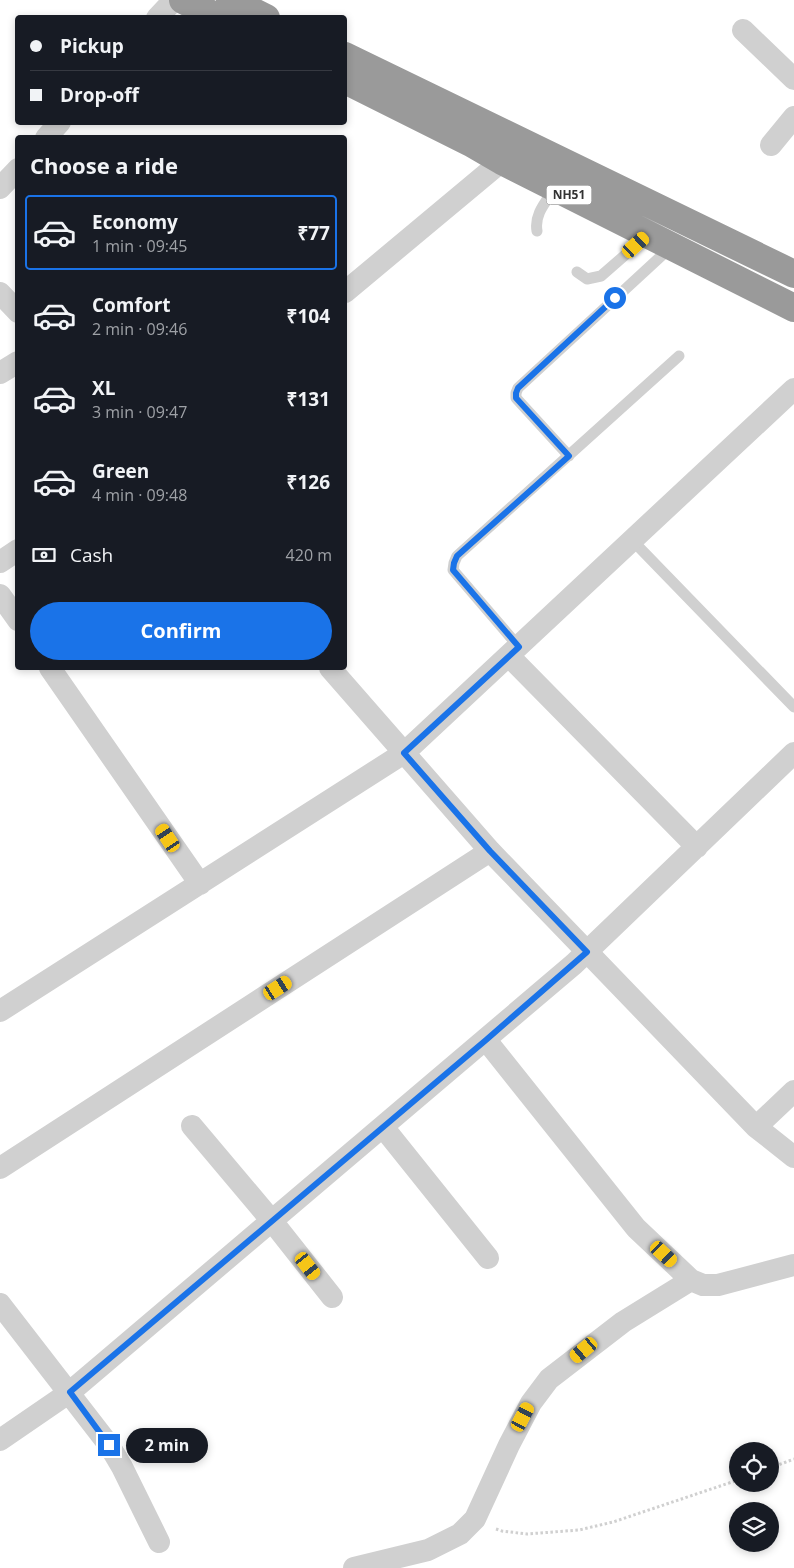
<!DOCTYPE html>
<html lang="en">
<head>
<meta charset="utf-8">
<style>
  body { margin:0; font-family:"Open Sans",sans-serif; background:#20242c; color:#f1f3f6; height:100vh; display:flex; flex-direction:column; font-size:19px; white-space:nowrap }
  * { box-sizing:border-box; margin:0 }
  p { font-size:16px; color:#9ea1a6 }
  .icon { flex:none; width:28px; height:28px; fill:none; stroke:currentColor; stroke-width:2; stroke-linecap:round; stroke-linejoin:round }
  .map { position:relative; flex:1; overflow:hidden }
  .drawer { position:absolute; left:15px; top:135px; width:332px; height:535px; display:flex; flex-direction:column; background:#171b24; border-radius:5px; box-shadow:0 2px 8px #0003 }
  .drawer>* { flex:none }
  .banner { position:absolute; left:15px; top:15px; width:332px; height:110px; border-radius:5px; box-shadow:0 2px 8px #0003; display:grid; align-content:center; height:110px; padding:0 15px; background:#171b24 }
  .controls { position:absolute; left:729px; top:1442px; display:grid; gap:10px }
  .controls a { display:grid; place-items:center; width:50px; height:50px; border-radius:50%; background:#171b24; box-shadow:0 2px 8px #0003; font-size:25px }
  .end { position:absolute; width:22px; height:22px; margin:-11px; border:6px solid #1a73e8; background:#fff; box-shadow:0 0 0 2px #fff }
  .from { border-radius:50% }
  .bubble { position:absolute; height:35px; border-radius:18px; background:#171b24; box-shadow:0 2px 8px #0003; font-size:16px; font-weight:700; line-height:35px; text-align:center }
  .car { position:absolute; width:15px; height:30px; margin:-15px -8px; border-radius:6px; box-shadow:0 0 4px 1px #0007; background:linear-gradient(#f5c518 24%,#345 0 40%,#f5c518 0 76%,#345 0 86%,#f5c518 0) }
  .banner b { display:flex; align-items:center; gap:18px; height:48px; font-size:19px }
  .banner b+b { border-top:1px solid #363941 }
  .banner i { width:12px; height:12px; background:#f1f3f6 }
  ul { padding:0; list-style:none }
  li { display:flex; align-items:center; gap:15px; height:75px; margin:0 10px 8px; padding:0 5px; border:2px solid transparent; border-radius:5px }
  li div { flex:1 }
  li b { display:block; font-size:19px }
  li em { font-style:normal; font-weight:700 }
  li.current { border-color:#1a73e8 }
  li>.icon { width:45px; height:45px; stroke-width:1.5 }
  h2 { padding:0 15px; font-size:22px; line-height:60px }
  .pay { display:flex; align-items:center; gap:12px; height:55px; padding:0 15px; font-size:19px }
  .pay p { margin-inline-start:auto }
  .action { display:flex; gap:10px; margin-top:auto; padding:10px 15px }
  .action a { flex:1; height:58px; border-radius:30px; background:#1a73e8; color:#fff; font-size:20px; font-weight:700; line-height:58px; text-align:center }
  .map>svg:first-child { display:block }
</style>
</head>
<body>
<div class="map">
<svg width="794" height="1568" viewBox="0 0 794 1568">
  <rect width="100%" height="100%" fill="#fff"/>
  <g fill="none" stroke-linecap="round" stroke-linejoin="round">
    <path stroke="#d0d0d0" stroke-width="3" stroke-dasharray="2.5 2.5" stroke-linecap="butt" d="M770,1468L794,1459
      M496,1529L502,1531L527,1534L579,1530L613,1522L738,1480"/>
    <path stroke="#d0d0d0" stroke-width="11" d="M537,231C534,214 546,202 555,188
      M577,272L587,279L601,276L648,235
      M569,456L516,398V393L518,388L671,247
      M632,540L794,707
      M519,647L453,570L454,563L457,556L679,356"/>
    <path stroke="#d0d0d0" stroke-width="22" d="M157,18L174,0
      M743,30L794,79
      M46,138L60,122
      M771,145L794,117
      M0,188L18,169
      M345,292L502,161
      M0,293L18,312
      M0,373L18,362
      M0,562L18,550
      M0,595L18,620
      M509,656L697,847
      M50,668L200,884
      M330,668L490,851L756,1127L794,1157
      M0,1011L404,753L794,389
      M486,1040L636,1228L691,1280L703,1285H718L794,1265
      M192,1126L272,1221L332,1297
      M383,1127L488,1258
      M756,1127L794,1091
      M0,1168L490,851
      M0,1304L109,1445L122,1467L159,1542
      M0,1440L70,1392L574,964L794,753
      M354,1568L428,1550L460,1534L475,1519L509,1445L531,1403L549,1379L623,1322L691,1280"/>
    <path stroke="#9a9a9a" stroke-width="28" d="M183,0L219,18
      M230,0L266,18
      M345,56L794,274
      M345,80L471,143L502,161L794,308"/>
  </g>
  <g fill="none" stroke-linecap="round" stroke-linejoin="round">
    <path stroke="#1a73e8" stroke-width="6" d="M109,1445L70,1392L486,1040L587,952L490,851L404,753L519,647L453,570L454,563L457,556L569,456L516,398V393L518,388L615,298"/>
  </g>
  <g text-anchor="middle" stroke-width="5" stroke-linejoin="round" paint-order="stroke">
    <rect fill="#fff" stroke="#707070" stroke-width="1" x="546.5" y="185.5" width="45" height="19" rx="4"/>
    <g font-size="12" font-weight="bold" fill="#333">
      <text x="569" y="199">NH51</text>
    </g>
  </g>
</svg>
<div class="controls">
<a><svg class="icon" aria-label="locate" viewBox="0 0 24 24"><circle cx="12" cy="12" r="6"/><path d="M12 2v4M12 18v4M2 12h4M18 12h4"/></svg></a>
<a><svg class="icon" aria-label="layers" viewBox="0 0 24 24"><path d="M12 4l9 5-9 5-9-5zM3 14l9 5 9-5"/></svg></a>
</div>
<i class="end from" style="left:615px;top:298px"></i>
<i class="end" style="left:109px;top:1445px"></i>
<div class="bubble" style="left:126px;top:1428px;width:82px">2 min</div>
<i class="car" style="left:636px;top:245px;rotate:48deg"></i>
<i class="car" style="left:168px;top:838px;rotate:326deg"></i>
<i class="car" style="left:278px;top:988px;rotate:57deg"></i>
<i class="car" style="left:664px;top:1254px;rotate:133deg"></i>
<i class="car" style="left:308px;top:1266px;rotate:142deg"></i>
<i class="car" style="left:584px;top:1350px;rotate:230deg"></i>
<i class="car" style="left:523px;top:1417px;rotate:28deg"></i>
<div class="banner">
<b><i class="from"></i>Pickup</b>
<b><i></i>Drop-off</b>
</div>
<section class="drawer">
<h2>Choose a ride</h2>
<ul>
<li class="current"><svg class="icon" aria-label="car" viewBox="0 0 24 24"><path d="M5 17H2v-5l4-1 3-4h7l3 4 3 1v5h-3M9 17h6M6 11h13"/><circle cx="7" cy="17" r="2"/><circle cx="17" cy="17" r="2"/></svg><div><b>Economy</b><p>1 min · 09:45</p></div><em>₹77</em></li>
<li><svg class="icon" aria-label="car" viewBox="0 0 24 24"><path d="M5 17H2v-5l4-1 3-4h7l3 4 3 1v5h-3M9 17h6M6 11h13"/><circle cx="7" cy="17" r="2"/><circle cx="17" cy="17" r="2"/></svg><div><b>Comfort</b><p>2 min · 09:46</p></div><em>₹104</em></li>
<li><svg class="icon" aria-label="car" viewBox="0 0 24 24"><path d="M5 17H2v-5l4-1 3-4h7l3 4 3 1v5h-3M9 17h6M6 11h13"/><circle cx="7" cy="17" r="2"/><circle cx="17" cy="17" r="2"/></svg><div><b>XL</b><p>3 min · 09:47</p></div><em>₹131</em></li>
<li><svg class="icon" aria-label="car" viewBox="0 0 24 24"><path d="M5 17H2v-5l4-1 3-4h7l3 4 3 1v5h-3M9 17h6M6 11h13"/><circle cx="7" cy="17" r="2"/><circle cx="17" cy="17" r="2"/></svg><div><b>Green</b><p>4 min · 09:48</p></div><em>₹126</em></li>
</ul>
<div class="pay"><svg class="icon" aria-label="cash" viewBox="0 0 24 24"><path d="M3 7h18v10H3z"/><circle cx="12" cy="12" r="2"/></svg>Cash<p>420 m</p></div>
<div class="action"><a>Confirm</a></div>
</section>
</div>
</body>
</html>
